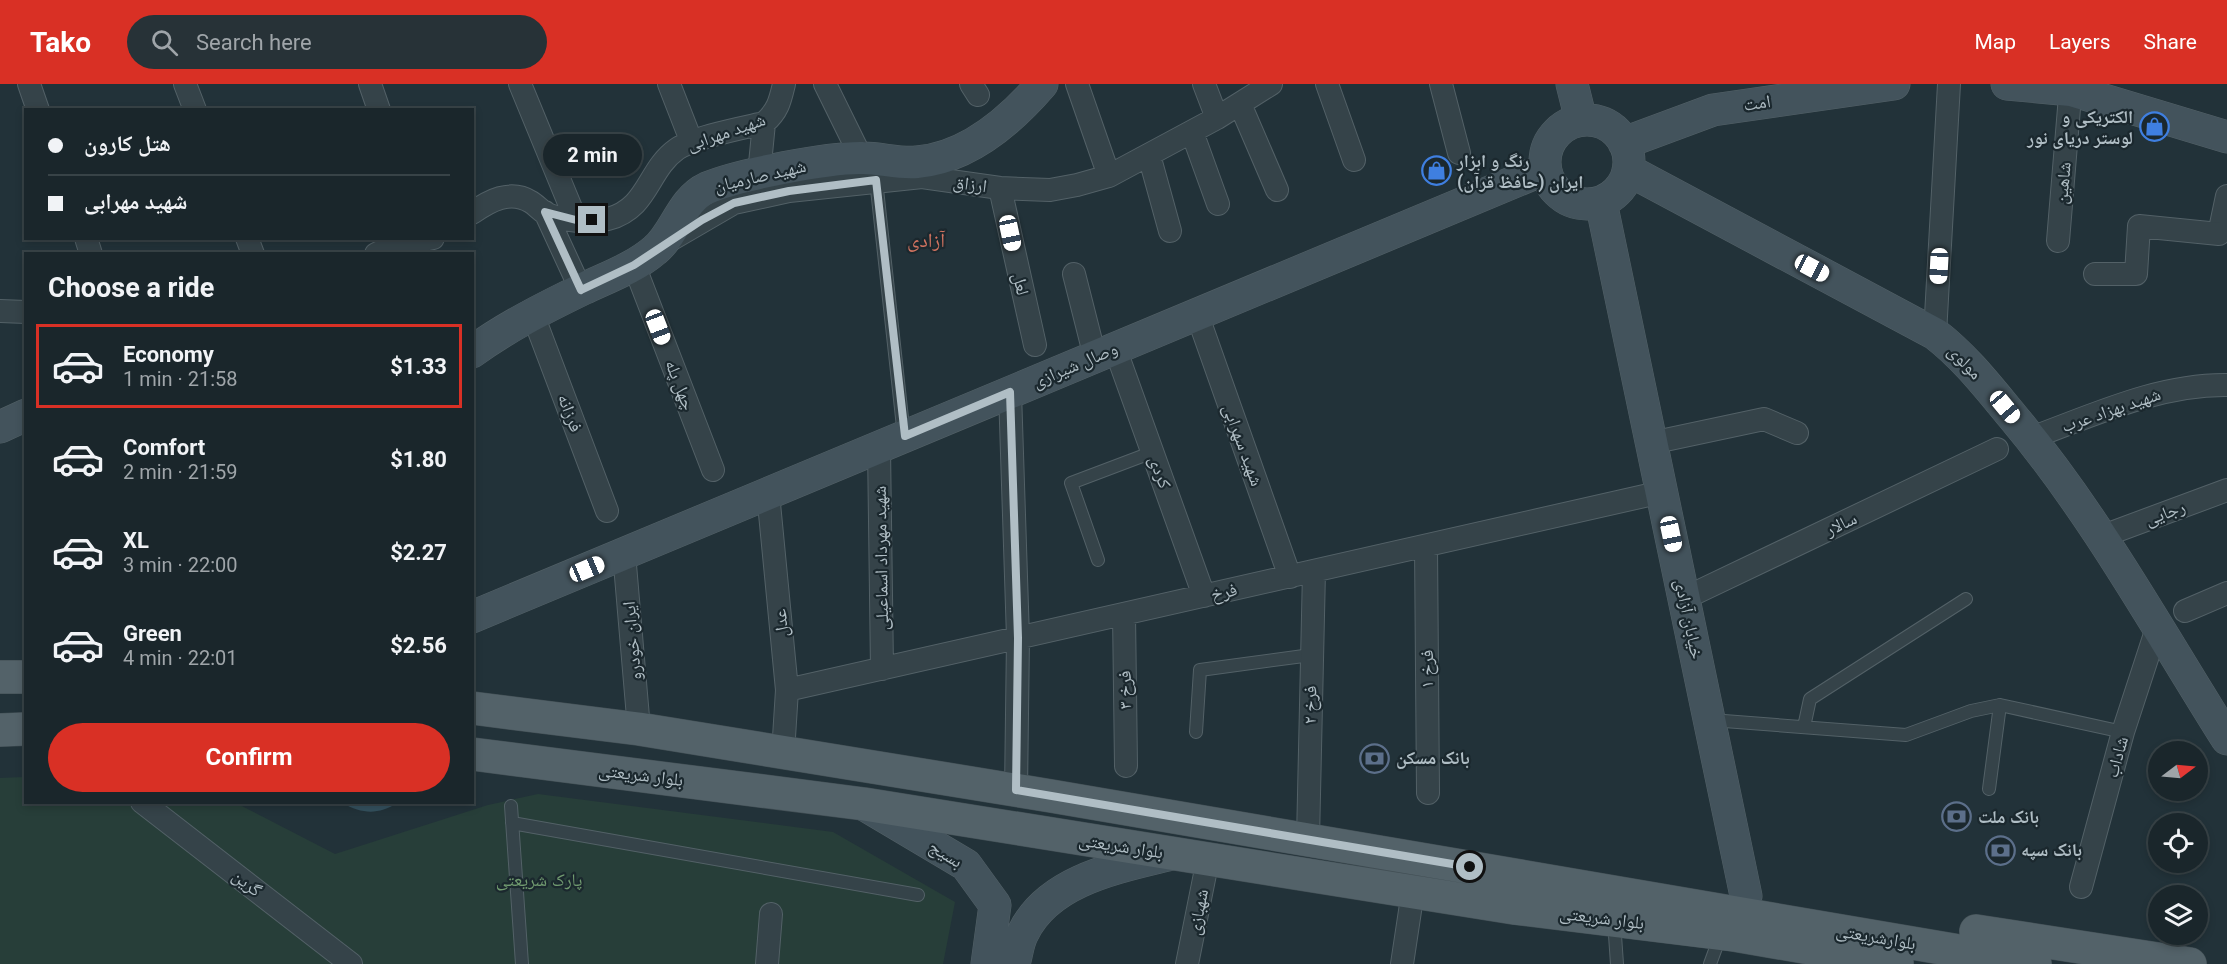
<!DOCTYPE html>
<html lang="en">
<head>
<meta charset="utf-8">
<style>
  body { margin:0; font-family:Roboto,"Noto Naskh Arabic",sans-serif; background:#273237; color:#f1f3f6; height:100vh; display:flex; flex-direction:column; font-size:22px; white-space:nowrap }
  * { box-sizing:border-box; margin:0 }
  p { font-size:20px; color:#9fa5a9 }
  .icon { flex:none; width:33px; height:33px; fill:none; stroke:currentColor; stroke-width:2; stroke-linecap:round; stroke-linejoin:round }
  .map { position:relative; flex:1; overflow:hidden }
  .panel { position:absolute; left:24px; top:168px; width:450px; height:552px; display:flex; flex-direction:column; background:#1a262b; border-radius:0px; box-shadow:0 3px 9px #0003,0 0 0 2px #384347 }
  .panel>* { flex:none }
  .banner { position:absolute; left:24px; top:24px; width:450px; height:132px; border-radius:0px; box-shadow:0 3px 9px #0003,0 0 0 2px #384347; display:grid; align-content:center; height:132px; padding:0 24px; background:#1a262b }
  .needle { width:39px; rotate:74deg }
  .tools { position:absolute; left:2148px; top:657px; display:grid; gap:12px }
  .tools a { display:grid; place-items:center; width:60px; height:60px; border-radius:50%; background:#1a262b; box-shadow:0 3px 9px #0003,0 0 0 2px #384347; font-size:30px }
  .end { position:absolute; width:27px; height:27px; margin:-14px; border:8px solid #b0bec5; background:#111; box-shadow:0 0 0 3px #111 }
  .from { border-radius:50% }
  .bubble { position:absolute; height:42px; border-radius:21px; background:#1a262b; box-shadow:0 3px 9px #0003,0 0 0 2px #384347; font-size:20px; font-weight:700; line-height:42px; text-align:center }
  .car { position:absolute; width:18px; height:36px; margin:-18px -9px; border-radius:8px; box-shadow:0 0 4px 2px #0007; background:linear-gradient(#fff 24%,#345 0 40%,#fff 0 76%,#345 0 86%,#fff 0) }
  .banner b { display:flex; align-items:center; gap:21px; height:57px; font-size:22px }
  .banner b+b { border-top:2px solid #384347 }
  .banner i { width:15px; height:15px; background:#f1f3f6 }
  ul { padding:0; list-style:none }
  li { display:flex; align-items:center; gap:18px; height:84px; margin:0 12px 9px; padding:0 12px; border:3px solid transparent; border-radius:0px }
  li div { flex:1 }
  li b { display:block; font-size:22px }
  li em { font-style:normal; font-weight:700 }
  li.on { border-color:#d93025 }
  li>.icon { width:54px; height:54px; stroke-width:1.5 }
  h2 { padding:0 24px; font-size:27px; line-height:72px }
  .button { display:flex; gap:12px; margin-top:auto; padding:12px 24px }
  .button a { flex:1; height:69px; border-radius:36px; background:#d93025; color:#fff; font-size:24px; font-weight:700; line-height:69px; text-align:center }
  header { display:flex; align-items:center; gap:36px; box-sizing:border-box; height:84px; padding:0 30px; background:#d93025; color:#fff }
  header strong { font-size:28px }
  nav { display:flex; gap:33px; margin-inline-start:auto; font-size:21px }
  .search { width:420px; height:54px; background:#273237; display:flex; align-items:center; gap:15px; box-sizing:border-box; padding:0 21px; border-radius:33px; color:#9fa5a9; font-size:22px }
  .map>svg:first-child { display:block }
</style>
</head>
<body>
<header>
<strong>Tako</strong>
<div class="search"><svg class="icon" aria-label="search" viewBox="0 0 24 24"><circle cx="10" cy="10" r="6"/><path d="M15 15l6 6"/></svg>Search here</div>
<nav><a>Map</a><a>Layers</a><a>Share</a></nav>
</header>
<div class="map">
<svg width="2227" height="880" viewBox="0 0 2227 880">
  <rect width="100%" height="100%" fill="#223239"/>
  <path fill="#273e39" d="M25,693L26,718L236,719L335,770L488,721L538,710L833,748L955,818L943,880H0V694Z"/>
  <path fill="#34515e" d="M342,719H398C377,731 363,730 342,719Z"/>
  <g fill="none" stroke-linecap="round" stroke-linejoin="round">
    <defs>
      <path id="lane" d="M876,96L904,352
        M1098,476L1071,399L1153,368
        M1711,636L1906,651L1971,627L2000,621L2123,648
        M1804,643L1810,615L1966,515
        M1196,648L1200,586L1311,571
        M1989,705L2000,621
        M511,722L522,880
        M512,739L918,811
        M1614,837L1617,880
        M1710,880L1721,850"/>
      <path id="street" d="M29,0L38,26
        M185,0L195,26
        M370,0L379,26
        M520,0L576,136
        M669,0L692,59
        M825,0L861,73
        M971,0L978,11
        M1077,0L1109,92
        M1204,0L1217,34
        M1327,0L1354,76
        M1441,0L1459,69
        M1240,20L1277,106
        M1192,48L1218,120
        M1149,71L1170,147
        M759,90L764,39
        M1000,104L1035,261
        M545,128L581,206
        M472,129C489,117 510,105 531,118C536,121 540,126 545,129C562,137 590,140 608,135C649,124 647,86 677,65C694,53 742,44 764,39C778,27 780,17 784,0
        M86,154L91,170
        M247,154L253,170
        M2058,157L2071,0
        M667,158L734,119L789,107L922,93L1000,104L1050,106L1077,101L1109,92L1217,34L1271,0
        M376,170L388,164L433,154
        M634,181L713,386
        M1074,190L1095,273
        M2095,190H2136L2139,142L2219,150L2227,112
        M0,227L26,228
        M1197,230L1290,493
        M533,231L607,427
        M1935,250L1949,0
        M1115,264L1204,512
        M1010,308L1018,554L1016,707
        M2031,354C2094,331 2159,300 2227,301
        M1651,359L1764,335L1797,349
        M879,363L882,585
        M768,409L787,606L783,669
        M2103,452L2227,406
        M1426,462L1428,709
        M624,469L639,645
        M1685,514L1997,365
        M2185,527L2227,509
        M1124,530L1126,682
        M787,606L1662,408
        M142,718L351,880
        M1308,755L1314,487
        M2081,803L2123,648L2157,544
        M767,880L771,830
        M1187,880L1208,775
        M1402,880L1413,807"/>
      <path id="secondary" d="M1572,0L1581,36
        M2007,0L2071,6L2227,53
        M1545 78a42 42 0 1 1 84 0a42 42 0 1 1-84 0Z
        M1624,59L1713,26L1894,0
        M1628,86L1935,250C1966,274 1988,303 2013,333C2096,432 2158,546 2227,655
        M1601,118L1746,812
        M472,268C506,243 546,223 583,205C608,193 634,184 655,166C675,150 681,116 707,104C737,91 830,73 863,74C881,74 900,80 917,78C967,74 1011,36 1042,0
        M0,343L26,331
        M472,533L1545,85
        M865,721L966,781L995,821L987,880
        M1014,880C1017,870 1018,858 1023,849C1049,795 1120,783 1172,770"/>
      <path id="primary" d="M0,593H26
        M472,624L639,645L1051,712L2035,880
        M0,646L26,645
        M472,670L864,720L1514,824L1734,851L1897,879
        M1976,847L2190,880"/>
    </defs>
    <use href="#lane" stroke="#536167" stroke-width="14"/>
    <use href="#street" stroke="#536167" stroke-width="24"/>
    <use href="#secondary" stroke="#536167" stroke-width="33"/>
    <use href="#primary" stroke="#424f55" stroke-width="34"/>
    <use href="#lane" stroke="#354349" stroke-width="12"/>
    <use href="#street" stroke="#354349" stroke-width="22"/>
    <use href="#secondary" stroke="#43535c" stroke-width="32"/>
    <use href="#primary" stroke="#536269" stroke-width="33"/>
  </g>
  <g fill="none" stroke-linecap="round" stroke-linejoin="round">
    <path stroke="#b0bec5" stroke-width="8" d="M592,136H576L545,128L581,206L634,181L702,136L734,119L789,107L876,96L905,352L1010,308L1018,554L1016,706L1470,783"/>
  </g>
  <defs>
    <symbol id="shop-ring" viewBox="-11 -11 22 22"><circle r="9.5" fill="#1b282e" stroke="#3f7fe0" stroke-width="1.5"/><path d="M-5-2.5h2.3a2.7 3.5 0 0 1 5.4 0H5L5.5 6h-11ZM-1.5-2.5h3a1.5 2.3 0 0 0-3 0Z" fill="#3f7fe0"/></symbol>
    <symbol id="bank-ring" viewBox="-11 -11 22 22"><circle r="9.5" fill="#1b282e" stroke="#5c6f8a" stroke-width="1.5"/><path d="M-6-4H6V4H-6ZM0-2.3a2.3 2.3 0 1 0 0 4.6a2.3 2.3 0 1 0 0-4.6Z" fill="#5c6f8a"/></symbol>
  </defs>
  <g fill-rule="evenodd">
    <use href="#shop-ring" x="2138" y="26" width="33" height="33"/>
    <use href="#shop-ring" x="1420" y="70" width="33" height="33"/>
    <use href="#bank-ring" x="1358" y="658" width="33" height="33"/>
    <use href="#bank-ring" x="1940" y="716" width="33" height="33"/>
    <use href="#bank-ring" x="1984" y="750" width="33" height="33"/>
  </g>
  <g text-anchor="middle" stroke-width="4.5" stroke-linejoin="round" paint-order="stroke">
    <g font-size="18" fill="#b0bec5" stroke="#1b282e">
      <text transform="translate(1757 19) rotate(-9)" y="6">امت</text>
      <text transform="translate(726 48) rotate(-19)" y="6">شهید مهرابی</text>
      <text transform="translate(760 92) rotate(-13)" y="6">شهید صارمیان</text>
      <text transform="translate(2063 99) rotate(-85)" y="6">شاهین</text>
      <text transform="translate(970 100) rotate(8)" y="6">ارزاق</text>
      <text transform="translate(1021 200) rotate(78)" y="6">لعل</text>
      <text transform="translate(1965 278) rotate(46)" y="6">مولوی</text>
      <text transform="translate(1075 281) rotate(-23)" y="6">وصال شیرازی</text>
      <text transform="translate(680 301) rotate(69)" y="6">چهل پله</text>
      <text transform="translate(2111 326) rotate(-19)" y="6">شهید بهزاد عرب</text>
      <text transform="translate(570 329) rotate(69)" y="6">فرزانه</text>
      <text transform="translate(1243 361) rotate(70)" y="6">شهید سهرابی</text>
      <text transform="translate(1160 388) rotate(70)" y="6">کردی</text>
      <text transform="translate(2165 429) rotate(-20)" y="6">رجایی</text>
      <text transform="translate(1841 440) rotate(-25)" y="6">سالار</text>
      <text transform="translate(881 474) rotate(-91)" y="6">شهید مهرداد اسماعیلی</text>
      <text transform="translate(1224 508) rotate(-13)" y="6">فرخ</text>
      <text transform="translate(1689 535) rotate(78)" y="6">خیابان آزادی</text>
      <text transform="translate(781 539) rotate(-95)" y="6">عدل</text>
      <text transform="translate(632 557) rotate(-95)" y="6">ایران خودرو</text>
      <text transform="translate(1427 585) rotate(-90)" y="6">فرخ ۱</text>
      <text transform="translate(1125 606) rotate(-91)" y="6">فرخ ۳</text>
      <text transform="translate(1310 621) rotate(-89)" y="6">فرخ ۲</text>
      <text transform="translate(2117 673) rotate(-75)" y="6">شاداب</text>
      <text transform="translate(641 691) rotate(7)" y="6">بلوار شریعتی</text>
      <text transform="translate(1121 762) rotate(9)" y="6">بلوار شریعتی</text>
      <text transform="translate(946 770) rotate(32)" y="6">بسیج</text>
      <text transform="translate(247 799) rotate(38)" y="6">گرین</text>
      <text transform="translate(1198 828) rotate(-79)" y="6">شهبازی</text>
      <text transform="translate(1602 834) rotate(7)" y="6">بلوار شریعتی</text>
      <text transform="translate(1876 853) rotate(10)" y="6">بلوارشریعتی</text>
    </g>
    <g font-size="18" font-weight="bold" fill="#b0bec5" stroke="#1b282e" text-anchor="start">
      <text x="2133" y="39" text-anchor="end">الکتریکی و<tspan x="2133" dy="21">لوستر دریای نور</tspan></text>
      <text x="1457" y="83">رنگ و ابزار<tspan x="1457" dy="21">ایران (حافظ قرآن)</tspan></text>
      <text x="1396" y="680">بانک مسکن</text>
      <text x="1978" y="739">بانک ملت</text>
      <text x="2021" y="772">بانک سپه</text>
    </g>
    <g font-size="18" fill="#719b70" stroke="#1b282e">
      <text x="539" y="802">پارک شریعتی</text>
    </g>
    <g font-size="20" fill="#d17360" stroke="#1b282e">
      <text x="926" y="163">آزادی</text>
    </g>
  </g>
</svg>
<div class="tools">
<a><svg class="needle" viewBox="-14 -14 28 28"><path d="M0-13l5 13h-10z" fill="#e53935"/><path d="M0 13l5-13h-10z" fill="#9fa5a9"/></svg></a>
<a><svg class="icon" aria-label="locate" viewBox="0 0 24 24"><circle cx="12" cy="12" r="6"/><path d="M12 2v4M12 18v4M2 12h4M18 12h4"/></svg></a>
<a><svg class="icon" aria-label="layers" viewBox="0 0 24 24"><path d="M12 4l9 5-9 5-9-5zM3 14l9 5 9-5"/></svg></a>
</div>
<i class="end from" style="left:1470px;top:783px"></i>
<i class="end" style="left:592px;top:136px"></i>
<div class="bubble" style="left:543px;top:50px;width:99px">2 min</div>
<i class="car" style="left:1010px;top:149px;rotate:168deg"></i>
<i class="car" style="left:1939px;top:182px;rotate:183deg"></i>
<i class="car" style="left:1812px;top:184px;rotate:118deg"></i>
<i class="car" style="left:658px;top:243px;rotate:159deg"></i>
<i class="car" style="left:2005px;top:323px;rotate:140deg"></i>
<i class="car" style="left:1671px;top:450px;rotate:168deg"></i>
<i class="car" style="left:587px;top:485px;rotate:67deg"></i>
<div class="banner">
<b><i class="from"></i>هتل کارون</b>
<b><i></i>شهید مهرابی</b>
</div>
<section class="panel">
<h2>Choose a ride</h2>
<ul>
<li class="on"><svg class="icon" aria-label="car" viewBox="0 0 24 24"><path d="M5 17H2v-5l4-1 3-4h7l3 4 3 1v5h-3M9 17h6M6 11h13"/><circle cx="7" cy="17" r="2"/><circle cx="17" cy="17" r="2"/></svg><div><b>Economy</b><p>1 min · 21:58</p></div><em>$1.33</em></li>
<li><svg class="icon" aria-label="car" viewBox="0 0 24 24"><path d="M5 17H2v-5l4-1 3-4h7l3 4 3 1v5h-3M9 17h6M6 11h13"/><circle cx="7" cy="17" r="2"/><circle cx="17" cy="17" r="2"/></svg><div><b>Comfort</b><p>2 min · 21:59</p></div><em>$1.80</em></li>
<li><svg class="icon" aria-label="car" viewBox="0 0 24 24"><path d="M5 17H2v-5l4-1 3-4h7l3 4 3 1v5h-3M9 17h6M6 11h13"/><circle cx="7" cy="17" r="2"/><circle cx="17" cy="17" r="2"/></svg><div><b>XL</b><p>3 min · 22:00</p></div><em>$2.27</em></li>
<li><svg class="icon" aria-label="car" viewBox="0 0 24 24"><path d="M5 17H2v-5l4-1 3-4h7l3 4 3 1v5h-3M9 17h6M6 11h13"/><circle cx="7" cy="17" r="2"/><circle cx="17" cy="17" r="2"/></svg><div><b>Green</b><p>4 min · 22:01</p></div><em>$2.56</em></li>
</ul>
<div class="button"><a>Confirm</a></div>
</section>
</div>
</body>
</html>
